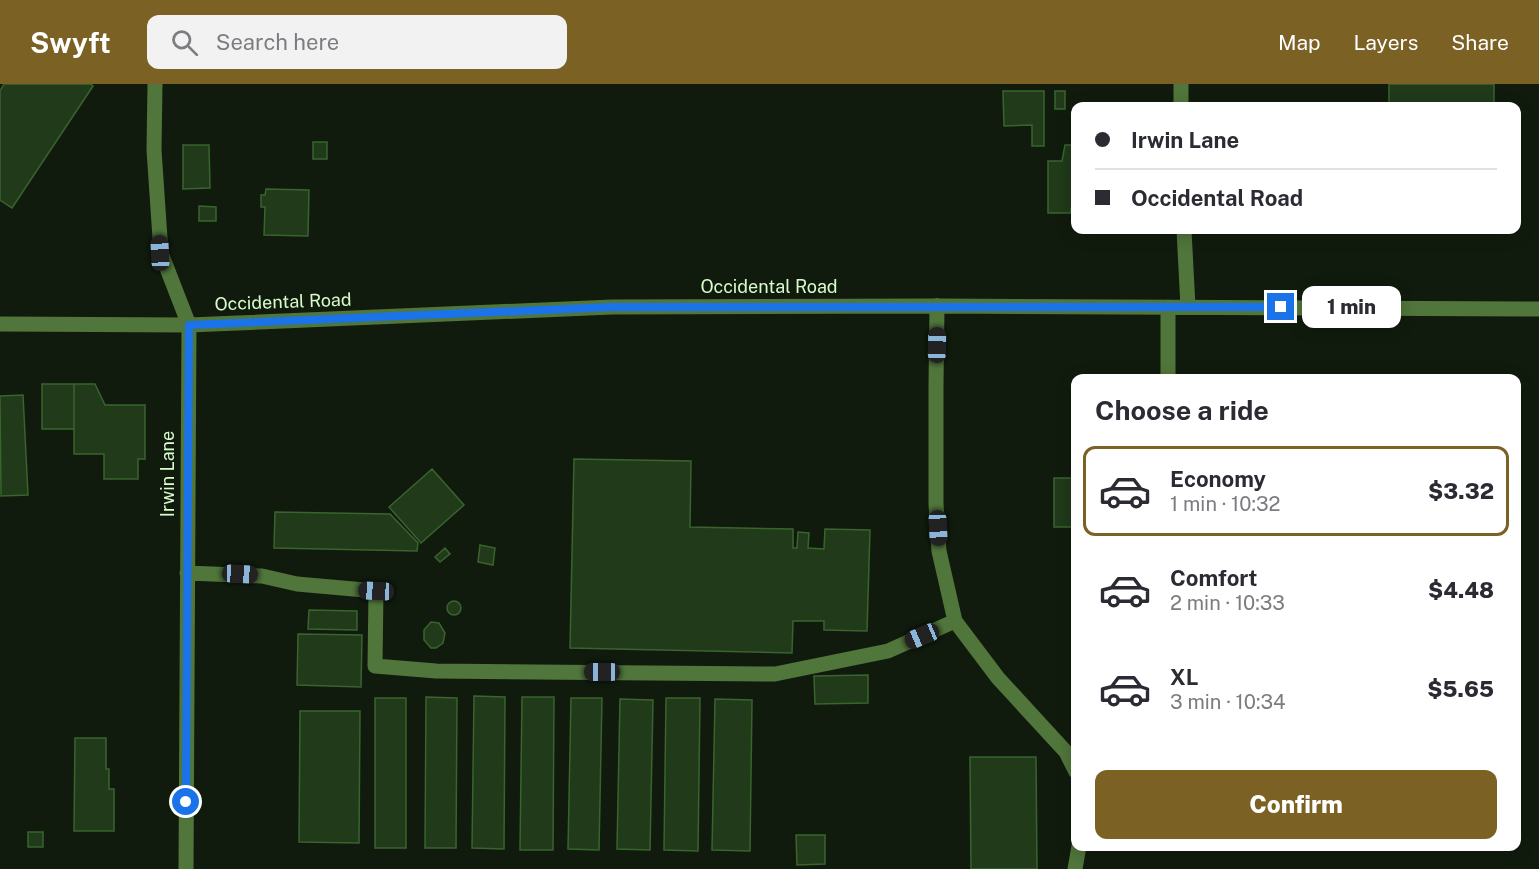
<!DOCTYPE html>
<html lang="en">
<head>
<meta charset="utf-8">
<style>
  body { margin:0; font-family:"Public Sans",sans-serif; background:#f2f2f3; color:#2b2b33; height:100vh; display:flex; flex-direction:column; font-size:22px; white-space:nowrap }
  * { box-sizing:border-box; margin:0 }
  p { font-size:20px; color:#7c7c81 }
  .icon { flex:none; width:33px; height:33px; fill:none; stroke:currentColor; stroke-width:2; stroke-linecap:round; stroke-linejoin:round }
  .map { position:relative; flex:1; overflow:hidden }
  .panel { position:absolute; left:1071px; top:290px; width:450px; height:477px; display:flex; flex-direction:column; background:#fff; border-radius:12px; box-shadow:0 3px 15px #0003 }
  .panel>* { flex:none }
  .top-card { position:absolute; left:1071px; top:18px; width:450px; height:132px; border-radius:12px; box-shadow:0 3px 15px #0003; display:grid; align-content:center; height:132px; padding:0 24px; background:#fff }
  .end { position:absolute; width:27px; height:27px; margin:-14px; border:8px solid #1a73e8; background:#fff; box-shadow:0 0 0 3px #fff }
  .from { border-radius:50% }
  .bubble { position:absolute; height:42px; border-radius:12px; background:#fff; box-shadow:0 3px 15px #0003; font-size:20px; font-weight:800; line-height:42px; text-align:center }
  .car { position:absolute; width:18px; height:36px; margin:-18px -9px; border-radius:8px; box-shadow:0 0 4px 2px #0007; background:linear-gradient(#222 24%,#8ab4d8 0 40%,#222 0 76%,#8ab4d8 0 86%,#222 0) }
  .top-card b { display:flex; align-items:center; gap:21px; height:57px; font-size:22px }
  .top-card b+b { border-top:2px solid #e1e1e2 }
  .top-card i { width:15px; height:15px; background:#2b2b33 }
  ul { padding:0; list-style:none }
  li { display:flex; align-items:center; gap:18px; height:90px; margin:0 12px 9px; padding:0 12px; border:3px solid transparent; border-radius:12px }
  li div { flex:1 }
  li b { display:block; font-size:22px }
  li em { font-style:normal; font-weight:800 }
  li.active { border-color:#7c6125 }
  li>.icon { width:54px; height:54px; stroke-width:1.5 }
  h2 { padding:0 24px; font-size:27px; line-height:72px }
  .primary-button { display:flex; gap:12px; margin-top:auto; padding:12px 24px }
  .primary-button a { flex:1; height:69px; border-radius:12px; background:#7c6125; color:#fff; font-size:24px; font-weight:800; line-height:69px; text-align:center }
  header { display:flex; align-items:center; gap:36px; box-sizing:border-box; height:84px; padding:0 30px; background:#7c6125; color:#fff }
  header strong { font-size:28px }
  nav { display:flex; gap:33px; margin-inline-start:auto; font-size:21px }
  .search { width:420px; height:54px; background:#f2f2f3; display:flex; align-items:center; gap:15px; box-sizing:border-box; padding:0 21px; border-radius:12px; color:#7c7c81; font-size:22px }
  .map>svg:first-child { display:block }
</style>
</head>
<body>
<header>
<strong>Swyft</strong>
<div class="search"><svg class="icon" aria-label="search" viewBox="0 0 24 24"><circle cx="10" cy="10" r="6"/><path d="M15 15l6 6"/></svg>Search here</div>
<nav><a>Map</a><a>Layers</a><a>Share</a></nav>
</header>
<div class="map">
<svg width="1539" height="785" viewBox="0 0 1539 785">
  <rect width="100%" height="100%" fill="#101b0d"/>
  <path fill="#203a1a" stroke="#39642e" stroke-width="1.5" d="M4,0H91L93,2L12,124L0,116V7Z
    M1389,0H1494V22H1389Z
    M1003,7H1044V62H1032V41L1004,42Z
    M1055,7H1065V25H1055Z
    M1118,19V22H1083V20Z
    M313,58H327V75H313Z
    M183,61H209L210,104L183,105Z
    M1065,61H1076V125H1071V129H1048V77H1062Z
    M266,105L309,106L308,152L264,151L265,123H261V111H265Z
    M199,122L216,123V137H199Z
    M42,300H74V345H42Z
    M74,300H95L105,321H145V375H138V395H104V370H74Z
    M23,311L28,411L1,412L0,312Z
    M574,375L691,377L690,443L793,445V464H797L798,448L809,449L808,464L824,465L825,445L870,446L867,547L824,546V537H793L792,569L570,564Z
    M1075,382L1076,443H1054V394H1075Z
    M432,385L464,421L421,459L389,423Z
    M275,428L390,430L418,459L417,467L274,464Z
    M480,461L495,464L493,481L478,478Z
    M445,464L450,470L440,478L435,473Z
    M447 524a7 7 0 1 1 14 0a7 7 0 1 1-14 0Z
    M309,526L357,527V546L308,545Z
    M431,538L439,539L445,549L443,559L436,564H431L424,556V546Z
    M298,550L362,551L361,603L297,601Z
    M868,591V619L815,620L814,592Z
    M474,612L505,613L504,765L472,764Z
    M426,613L457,614L456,764H425Z
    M522,613H554L553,766H520Z
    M375,614H406V764H375Z
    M571,614H602L599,766L568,765Z
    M666,614H700L698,767L664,766Z
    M620,615L653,616L650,766L617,765Z
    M715,615L752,616L750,767L712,766Z
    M300,627H360L359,759L299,758Z
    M75,654H106V685H109V705H114V747H74Z
    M970,673H1036L1037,785H971Z
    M28,748H43V763H28Z
    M796,751H825V780L797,781Z"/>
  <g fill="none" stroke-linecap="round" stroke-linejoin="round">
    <path stroke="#50763b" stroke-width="15" d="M155,0L154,66L161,169L189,241L186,785
      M1181,22V0
      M1184,146L1188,223
      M937,222L936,301V420L939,467L955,537L998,594L1066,668L1076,688
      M0,240L189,241L612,223L937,222L1539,225
      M1168,294V223
      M187,489L262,492L297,500L376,507L375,582L436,587L775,590L888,567L955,537
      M1075,785L1079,762"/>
  </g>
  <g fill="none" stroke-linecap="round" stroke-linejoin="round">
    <path stroke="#1a73e8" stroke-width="8" d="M186,718L189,241L612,223H1281"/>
  </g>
  <g text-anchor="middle" stroke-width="4.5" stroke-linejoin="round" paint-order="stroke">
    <g font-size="18" fill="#d8fbcb" stroke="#101b0d">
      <text x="769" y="209">Occidental Road</text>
      <text transform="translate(283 218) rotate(-2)" y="6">Occidental Road</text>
      <text transform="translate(168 390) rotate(-90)" y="6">Irwin Lane</text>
    </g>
  </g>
</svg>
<i class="end from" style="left:186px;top:718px"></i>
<i class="end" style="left:1281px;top:223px"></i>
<div class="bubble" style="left:1302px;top:202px;width:99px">1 min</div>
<i class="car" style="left:160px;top:169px;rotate:357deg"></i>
<i class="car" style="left:937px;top:261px;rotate:1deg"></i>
<i class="car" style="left:938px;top:444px;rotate:177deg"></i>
<i class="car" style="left:240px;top:490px;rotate:93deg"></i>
<i class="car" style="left:376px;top:507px;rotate:273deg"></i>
<i class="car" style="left:922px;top:552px;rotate:247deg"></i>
<i class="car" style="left:602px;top:588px;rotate:270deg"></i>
<div class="top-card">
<b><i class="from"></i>Irwin Lane</b>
<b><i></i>Occidental Road</b>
</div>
<section class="panel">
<h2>Choose a ride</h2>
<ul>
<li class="active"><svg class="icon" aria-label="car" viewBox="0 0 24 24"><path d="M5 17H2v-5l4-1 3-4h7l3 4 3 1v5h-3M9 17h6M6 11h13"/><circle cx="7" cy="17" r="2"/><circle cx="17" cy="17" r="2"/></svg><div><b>Economy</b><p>1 min · 10:32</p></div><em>$3.32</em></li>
<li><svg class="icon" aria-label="car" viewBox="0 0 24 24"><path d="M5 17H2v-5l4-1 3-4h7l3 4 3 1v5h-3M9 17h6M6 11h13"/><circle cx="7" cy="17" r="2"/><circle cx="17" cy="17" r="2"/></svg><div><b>Comfort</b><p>2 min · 10:33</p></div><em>$4.48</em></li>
<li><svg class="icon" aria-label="car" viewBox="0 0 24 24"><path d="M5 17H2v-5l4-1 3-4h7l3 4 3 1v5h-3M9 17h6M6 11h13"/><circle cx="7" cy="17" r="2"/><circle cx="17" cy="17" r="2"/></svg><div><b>XL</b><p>3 min · 10:34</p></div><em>$5.65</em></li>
</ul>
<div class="primary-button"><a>Confirm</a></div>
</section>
</div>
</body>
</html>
